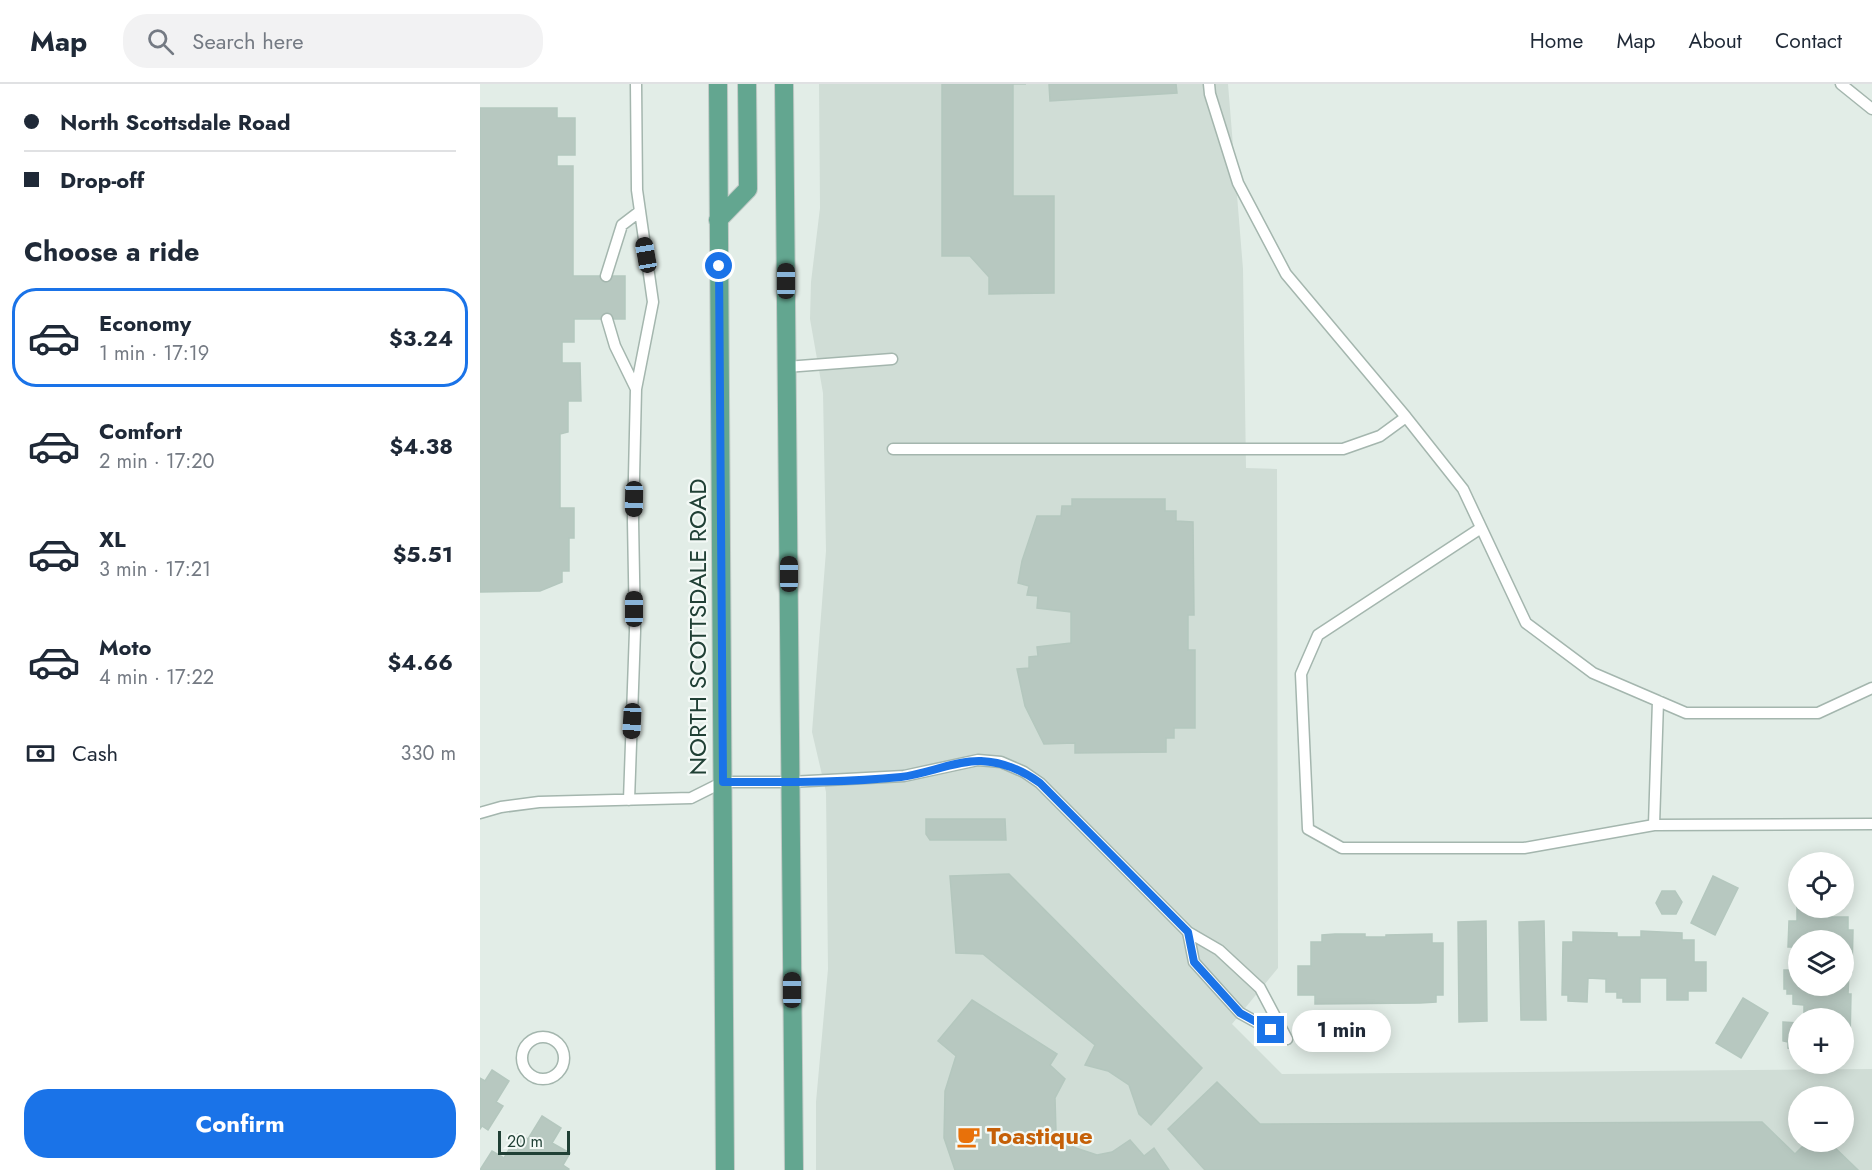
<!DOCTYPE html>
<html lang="en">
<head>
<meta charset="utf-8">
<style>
  body { margin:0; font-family:Jost,sans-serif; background:#f2f2f3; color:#1f2937; height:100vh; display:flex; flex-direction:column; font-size:22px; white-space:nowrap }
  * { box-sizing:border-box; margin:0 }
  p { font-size:20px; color:#747a83 }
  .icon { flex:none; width:33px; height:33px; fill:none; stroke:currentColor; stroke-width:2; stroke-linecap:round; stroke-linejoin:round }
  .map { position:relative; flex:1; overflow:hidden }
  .details { display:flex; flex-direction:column; background:#fff; width:480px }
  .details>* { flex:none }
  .top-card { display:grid; align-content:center; height:132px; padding:0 24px; background:#fff }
  .buttons { position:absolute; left:1308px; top:768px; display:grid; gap:12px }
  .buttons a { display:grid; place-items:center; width:66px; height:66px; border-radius:50%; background:#fff; box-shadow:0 3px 15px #0003; font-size:30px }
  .scale { position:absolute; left:18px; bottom:15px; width:72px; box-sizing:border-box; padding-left:6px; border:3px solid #204035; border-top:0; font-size:16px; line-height:21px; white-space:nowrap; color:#204035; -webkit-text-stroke:4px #f3f9f6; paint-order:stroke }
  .end { position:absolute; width:27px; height:27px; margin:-14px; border:8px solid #1a73e8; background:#fff; box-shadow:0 0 0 3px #fff }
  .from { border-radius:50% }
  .bubble { position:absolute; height:42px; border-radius:21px; background:#fff; box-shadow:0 3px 15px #0003; font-size:20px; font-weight:700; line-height:42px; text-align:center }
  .car { position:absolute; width:18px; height:36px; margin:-18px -9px; border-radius:8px; box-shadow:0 0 4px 2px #0007; background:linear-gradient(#222 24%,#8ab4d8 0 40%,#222 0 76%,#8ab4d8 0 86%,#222 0) }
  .top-card b { display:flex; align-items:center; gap:21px; height:57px; font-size:22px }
  .top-card b+b { border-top:2px solid #e0e1e3 }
  .top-card i { width:15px; height:15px; background:#1f2937 }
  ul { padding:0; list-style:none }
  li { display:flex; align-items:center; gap:18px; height:99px; margin:0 12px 9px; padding:0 12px; border:3px solid transparent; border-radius:24px }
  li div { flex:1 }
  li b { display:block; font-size:22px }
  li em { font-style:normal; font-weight:700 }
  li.current { border-color:#1a73e8 }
  li>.icon { width:54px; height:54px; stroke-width:1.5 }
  h2 { padding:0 24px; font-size:27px; line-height:72px }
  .pay { display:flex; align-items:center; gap:15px; height:66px; padding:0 24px; font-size:22px }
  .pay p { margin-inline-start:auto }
  .action { display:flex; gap:12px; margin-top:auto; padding:12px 24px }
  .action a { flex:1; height:69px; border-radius:24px; background:#1a73e8; color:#fff; font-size:24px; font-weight:700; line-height:69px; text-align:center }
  header { display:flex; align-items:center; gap:36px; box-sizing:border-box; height:84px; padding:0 30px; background:#fff; border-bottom:2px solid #e0e1e3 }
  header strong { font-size:28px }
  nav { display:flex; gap:33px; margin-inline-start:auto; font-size:21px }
  .search { width:420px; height:54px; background:#f2f2f3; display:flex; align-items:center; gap:15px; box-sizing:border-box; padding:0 21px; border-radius:24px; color:#747a83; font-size:22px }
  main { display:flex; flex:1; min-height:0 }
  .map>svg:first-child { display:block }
</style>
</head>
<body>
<header>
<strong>Map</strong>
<div class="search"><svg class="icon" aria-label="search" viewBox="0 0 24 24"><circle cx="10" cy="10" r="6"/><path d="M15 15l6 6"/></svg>Search here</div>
<nav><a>Home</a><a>Map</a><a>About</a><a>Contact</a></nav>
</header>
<main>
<section class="details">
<div class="top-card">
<b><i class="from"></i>North Scottsdale Road</b>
<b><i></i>Drop-off</b>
</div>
<h2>Choose a ride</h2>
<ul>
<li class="current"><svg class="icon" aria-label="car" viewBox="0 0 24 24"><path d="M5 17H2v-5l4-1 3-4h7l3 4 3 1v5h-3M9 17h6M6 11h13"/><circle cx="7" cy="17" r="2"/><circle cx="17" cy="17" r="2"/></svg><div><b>Economy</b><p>1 min · 17:19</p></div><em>$3.24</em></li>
<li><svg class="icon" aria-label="car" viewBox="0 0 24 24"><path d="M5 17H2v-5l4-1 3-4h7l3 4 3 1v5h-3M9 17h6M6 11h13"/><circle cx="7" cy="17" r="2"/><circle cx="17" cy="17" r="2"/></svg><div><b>Comfort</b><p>2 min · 17:20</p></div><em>$4.38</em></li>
<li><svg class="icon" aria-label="car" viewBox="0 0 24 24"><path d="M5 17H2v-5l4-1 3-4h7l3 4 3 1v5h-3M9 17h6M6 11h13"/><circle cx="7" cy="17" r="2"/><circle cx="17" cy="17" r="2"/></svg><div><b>XL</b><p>3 min · 17:21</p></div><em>$5.51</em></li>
<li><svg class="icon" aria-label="car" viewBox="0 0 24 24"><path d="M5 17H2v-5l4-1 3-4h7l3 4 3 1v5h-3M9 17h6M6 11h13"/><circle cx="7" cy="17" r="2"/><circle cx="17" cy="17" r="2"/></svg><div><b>Moto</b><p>4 min · 17:22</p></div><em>$4.66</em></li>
</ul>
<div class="pay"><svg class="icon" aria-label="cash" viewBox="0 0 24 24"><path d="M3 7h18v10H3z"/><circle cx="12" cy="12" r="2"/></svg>Cash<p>330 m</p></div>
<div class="action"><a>Confirm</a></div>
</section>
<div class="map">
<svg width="1392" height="1086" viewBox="0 0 1392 1086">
  <rect width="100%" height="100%" fill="#e2ede7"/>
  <path fill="#d0ddd6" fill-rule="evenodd" d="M339,0H748L763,185L766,384L797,385L798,884L752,940L802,990L1392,985V1086H336V1018L348,885L346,708L332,648L346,467L343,309L330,235L331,198L340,124ZM1318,1012H1364V1058H1318Z"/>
  <path fill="#b7c8c0" stroke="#b4c7be" stroke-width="1.5" d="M462,0H546H533V112H574V209L509,210V193L490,172H462Z
    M569,0H696L697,9L570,17Z
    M0,24H77V34H95V71H77V82H93V192H145V235H94V258H82V279H100L101,317H88V348L80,350V424H94V454H89V487H82V498L60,507L0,508Z
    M592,415H685V427H696V437L713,438L714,531H708V566H715V644H694V654H686V668L595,669V659L564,660L545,622L537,585L549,584V573L558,572L557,563L591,559V528L557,524L558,512L547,511L549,502L538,499L542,477L557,432H581L582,422H592Z
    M446,735H525L526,756H450L446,750Z
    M529,790L722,984L671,1041L659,1030L649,1001L628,987L605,981L615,961L503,870L476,869L470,792Z
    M1233,792L1258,804L1235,851L1211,839Z
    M1182,807H1195L1202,818L1196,830H1182L1176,819Z
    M1317,820L1318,824H1345V833H1368V846H1373L1372,888L1369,890L1368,910H1371L1370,957H1364V934H1324V921L1313,920V910H1307V905H1304V886H1318V902H1364V856H1318V863H1308L1309,837H1317Z
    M1006,837L1007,937L979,938L978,838Z
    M1064,837L1066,936H1041L1039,838Z
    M1161,847L1202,849V856H1214V878H1226V907H1208V916H1187V894H1160V918H1143V914H1137V908H1126V895L1108,894L1107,918L1088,917V911H1082L1083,858H1093V848L1137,849V853H1161Z
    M855,850H885V853H906V851L952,850V859H963V911H956V918L940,919L835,920V911H818V882H831V858H842V851Z
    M1263,914L1288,929L1261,974L1236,959Z
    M492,916L577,970L570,981L585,995L575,1014L576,1048L596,1064L617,1071L632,1068L650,1056L664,1072L674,1064L689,1086H475L464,1054L465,1007L476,972L458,957Z
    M1303,938L1318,939V965L1308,964V958L1303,957Z
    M12,986L29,997L16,1018L23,1022L8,1046L2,1042L0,1045V994L5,997Z
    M737,998L780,1040L1282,1038L1315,1070L1327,1058H1349L1378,1086H725L688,1045Z
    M62,1032L81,1044L72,1059L90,1069L83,1081L89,1085L88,1086H0L12,1067L24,1074L38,1050L48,1055Z"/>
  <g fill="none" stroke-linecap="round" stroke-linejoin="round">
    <defs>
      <path id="lane" d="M729,0L730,10L758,99L806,190L926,333L983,405L1046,539L1113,589L1206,629H1338L1392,604
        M1361,0L1392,25
        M126,192L142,141L159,128
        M127,235L135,262L156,305
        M306,283L412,275
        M413,365H863L900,352L926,333
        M1001,444L838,551L821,590L828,745L862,764H1044L1174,741L1392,740
        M149,716L155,547L153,437L156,305L173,218L157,106L156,0
        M0,729L21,723L59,718L211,714L243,698H310L424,692L498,676L521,678L544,688L560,699L708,848L739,866L780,904L807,955
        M1174,741L1178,617
        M708,848L714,878L760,929L807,955
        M42 974a21 21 0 1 1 42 0a21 21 0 1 1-42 0Z"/>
      <path id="primary" d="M238,0L245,1086
        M304,0L314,1086
        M238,136L268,105L267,0"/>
    </defs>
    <use href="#lane" stroke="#a4b6ae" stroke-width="13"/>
    <use href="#primary" stroke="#c1cac6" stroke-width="20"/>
    <use href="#lane" stroke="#fff" stroke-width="10"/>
    <use href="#primary" stroke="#63a690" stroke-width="18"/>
  </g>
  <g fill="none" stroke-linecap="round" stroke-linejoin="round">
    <path stroke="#1a73e8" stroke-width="8" d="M239,182L243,698C302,698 362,699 421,693C446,690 478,676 501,677C524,678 542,686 560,699L708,848L714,878L760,929L791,946"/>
  </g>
  <defs>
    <symbol id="cafe-bare" viewBox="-9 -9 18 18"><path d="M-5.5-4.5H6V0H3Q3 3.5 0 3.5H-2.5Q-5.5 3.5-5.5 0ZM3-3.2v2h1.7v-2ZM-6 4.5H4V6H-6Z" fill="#e8710a" stroke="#f3f9f6" stroke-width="2.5" paint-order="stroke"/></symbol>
  </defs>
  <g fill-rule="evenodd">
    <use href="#cafe-bare" x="472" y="1036" width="33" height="33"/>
  </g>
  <g text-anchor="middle" stroke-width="4.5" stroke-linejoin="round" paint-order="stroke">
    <g font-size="24" fill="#204035" stroke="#f3f9f6">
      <text transform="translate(218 543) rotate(-90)" y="8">NORTH SCOTTSDALE ROAD</text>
    </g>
    <g font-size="24" font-weight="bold" fill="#c56008" stroke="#f3f9f6" text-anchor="start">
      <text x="507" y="1060">Toastique</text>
    </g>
  </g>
</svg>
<div class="buttons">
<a><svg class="icon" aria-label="locate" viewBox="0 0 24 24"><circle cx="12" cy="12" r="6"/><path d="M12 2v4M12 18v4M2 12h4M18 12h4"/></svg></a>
<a><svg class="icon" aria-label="layers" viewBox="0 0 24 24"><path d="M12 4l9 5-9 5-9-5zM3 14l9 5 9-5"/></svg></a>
<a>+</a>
<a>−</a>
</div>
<div class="scale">20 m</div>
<i class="end from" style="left:239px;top:182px"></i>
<i class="end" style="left:791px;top:946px"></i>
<div class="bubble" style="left:812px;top:926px;width:99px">1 min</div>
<i class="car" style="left:166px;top:171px;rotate:350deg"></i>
<i class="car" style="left:306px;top:197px;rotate:0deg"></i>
<i class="car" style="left:154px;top:415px;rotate:181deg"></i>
<i class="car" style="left:309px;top:490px;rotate:0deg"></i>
<i class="car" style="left:154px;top:525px;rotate:0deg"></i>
<i class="car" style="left:152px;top:637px;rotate:183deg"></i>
<i class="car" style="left:312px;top:906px;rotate:0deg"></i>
</div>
</main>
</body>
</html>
